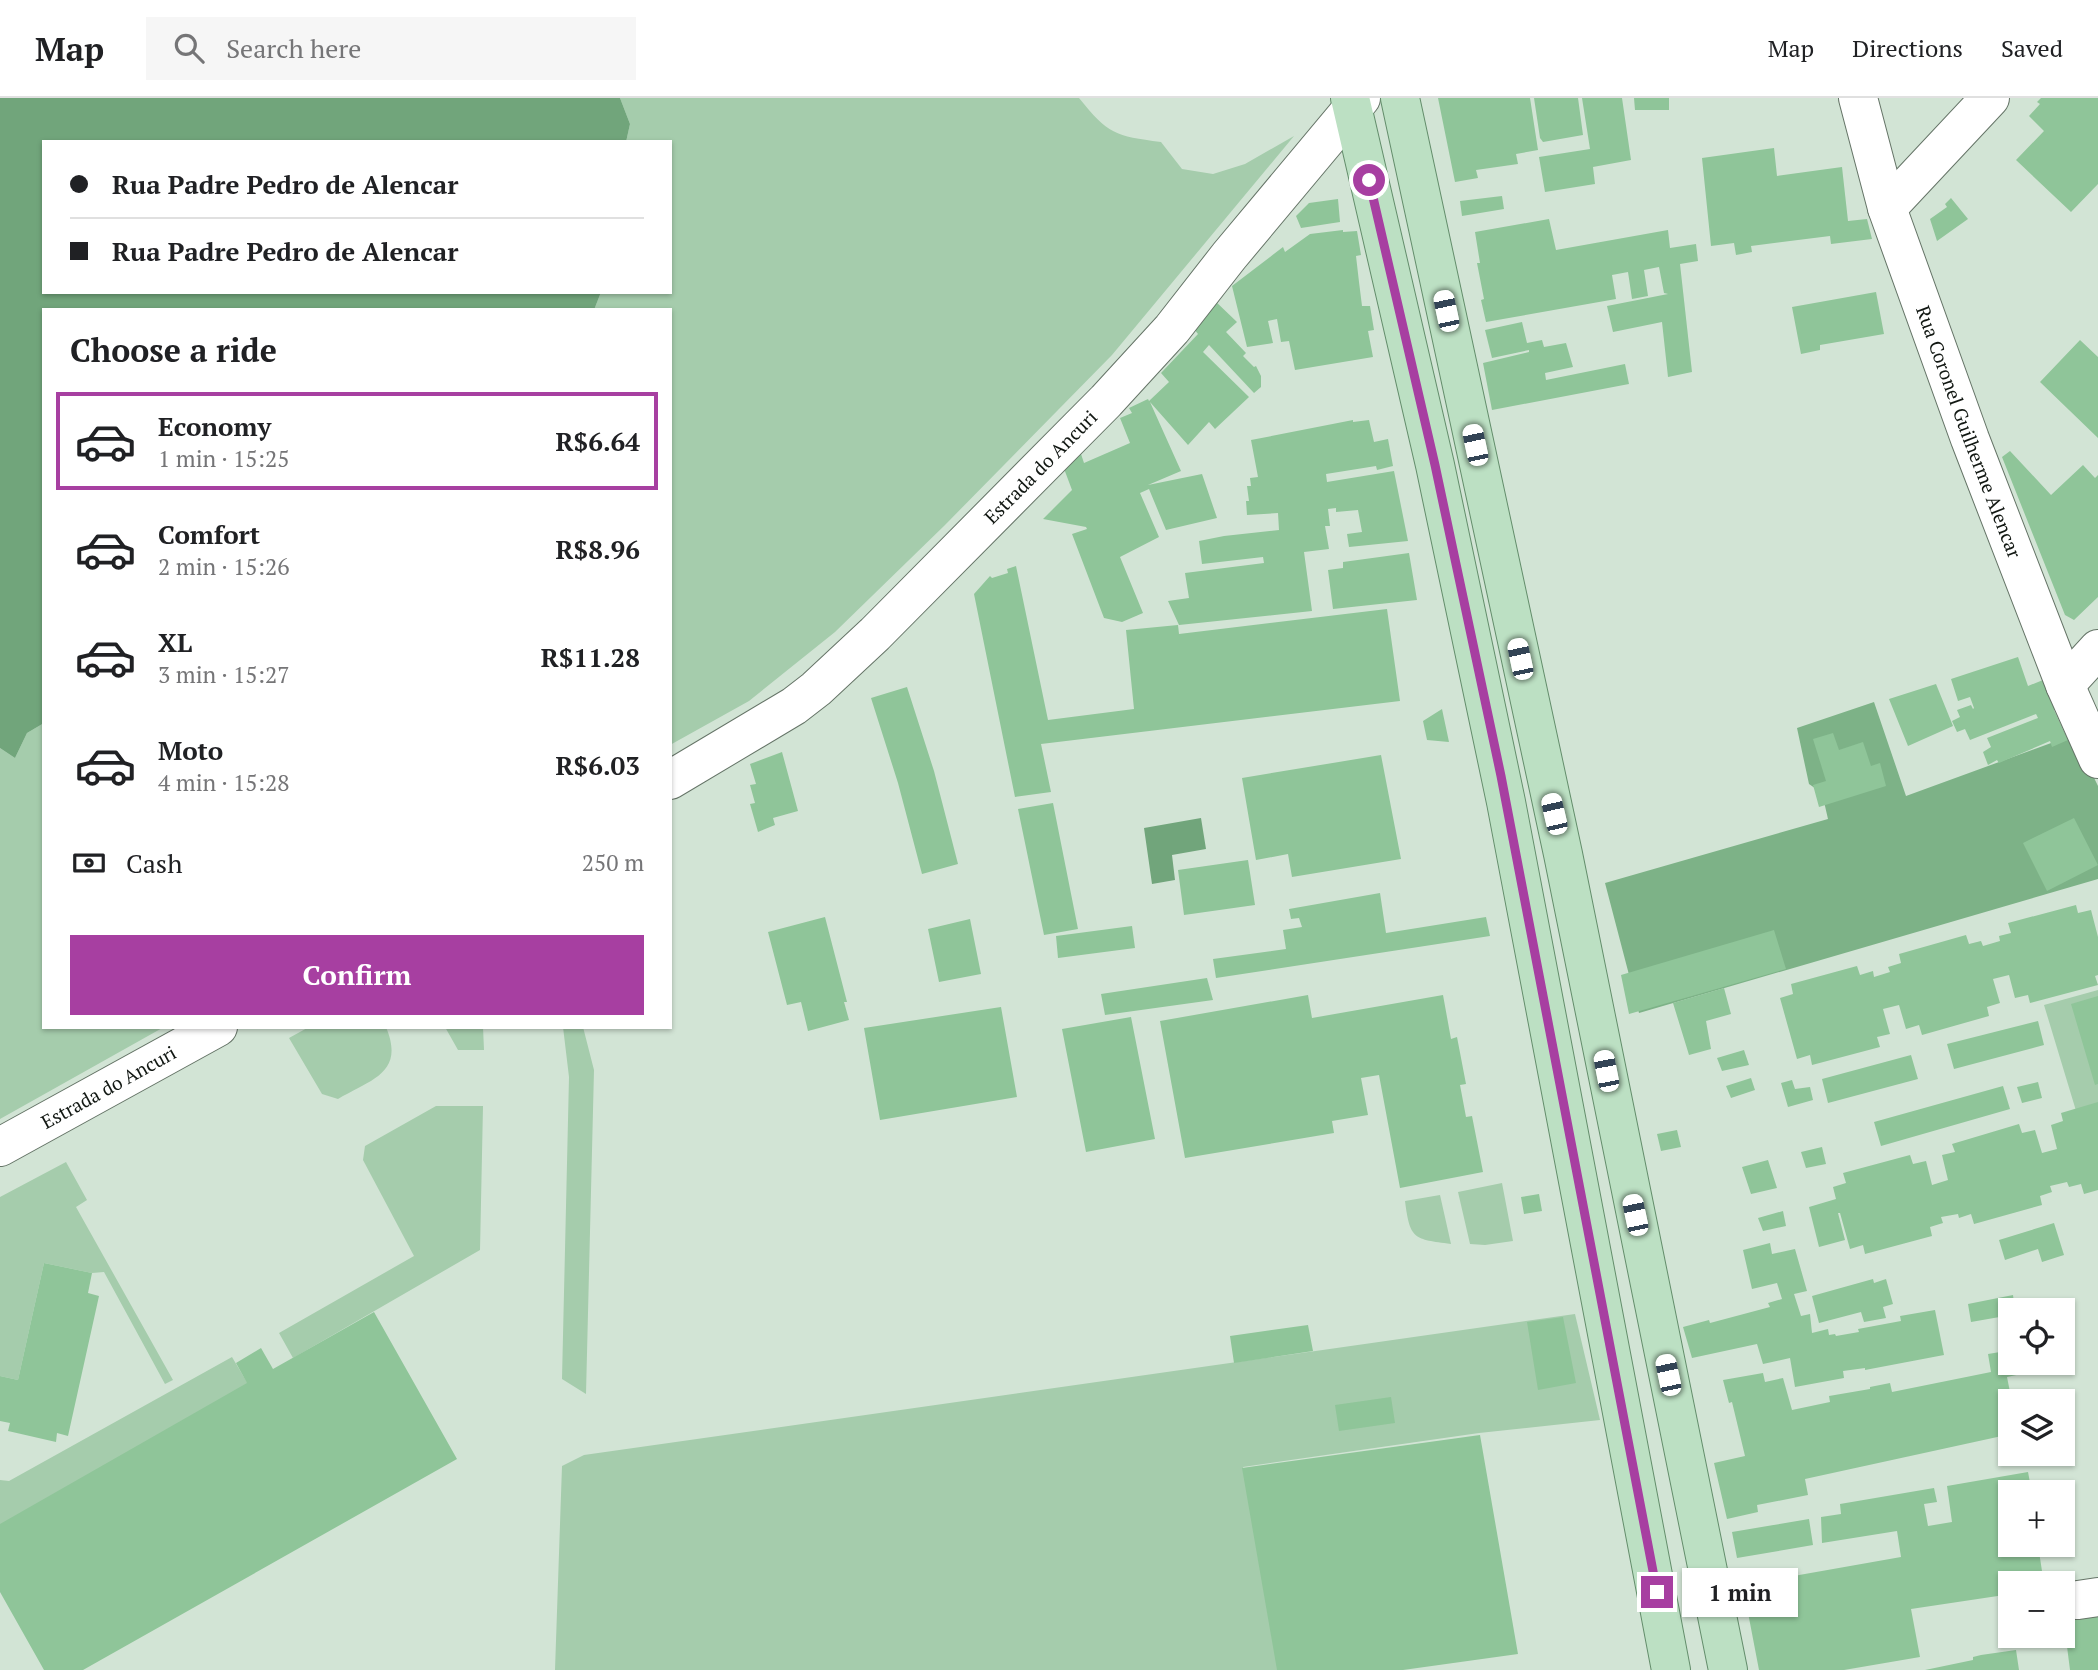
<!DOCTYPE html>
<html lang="en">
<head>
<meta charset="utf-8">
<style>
  body { margin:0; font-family:"PT Serif",serif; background:#f6f6f6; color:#202124; height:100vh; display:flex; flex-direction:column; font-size:26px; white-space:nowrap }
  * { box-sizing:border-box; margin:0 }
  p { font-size:23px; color:#757577 }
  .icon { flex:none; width:38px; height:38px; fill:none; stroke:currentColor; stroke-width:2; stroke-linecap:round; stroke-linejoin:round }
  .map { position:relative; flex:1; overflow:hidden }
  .panel { position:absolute; left:42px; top:210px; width:630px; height:721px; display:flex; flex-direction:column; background:#fff; border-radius:0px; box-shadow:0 2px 5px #0004 }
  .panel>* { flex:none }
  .top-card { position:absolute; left:42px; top:42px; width:630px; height:154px; border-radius:0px; box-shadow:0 2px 5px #0004; display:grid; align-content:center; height:154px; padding:0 28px; background:#fff }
  .controls { position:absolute; left:1998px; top:1200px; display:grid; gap:14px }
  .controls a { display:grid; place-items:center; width:77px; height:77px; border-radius:0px; background:#fff; box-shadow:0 2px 5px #0004; font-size:35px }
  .end { position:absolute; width:32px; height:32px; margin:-16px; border:9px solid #a73fa1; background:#fff; box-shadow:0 0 0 4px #fff }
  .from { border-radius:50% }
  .bubble { position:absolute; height:49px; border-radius:0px; background:#fff; box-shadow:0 2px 5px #0004; font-size:23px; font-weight:700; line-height:49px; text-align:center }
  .car { position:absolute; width:21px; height:42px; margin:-21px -10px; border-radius:9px; box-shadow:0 0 5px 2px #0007; background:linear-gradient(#fff 24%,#345 0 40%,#fff 0 76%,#345 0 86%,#fff 0) }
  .top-card b { display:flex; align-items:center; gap:24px; height:66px; font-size:26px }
  .top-card b+b { border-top:2px solid #e0e0e0 }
  .top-card i { width:18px; height:18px; background:#202124 }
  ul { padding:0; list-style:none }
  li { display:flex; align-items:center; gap:21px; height:98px; margin:0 14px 10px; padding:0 14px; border:4px solid transparent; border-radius:0px }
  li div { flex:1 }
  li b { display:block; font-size:26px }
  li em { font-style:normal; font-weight:700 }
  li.on { border-color:#a73fa1 }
  li>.icon { width:63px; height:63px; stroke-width:1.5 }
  h2 { padding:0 28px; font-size:32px; line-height:84px }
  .pay { display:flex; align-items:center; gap:18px; height:77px; padding:0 28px; font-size:26px }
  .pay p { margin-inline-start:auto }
  .cta { display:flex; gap:14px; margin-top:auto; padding:14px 28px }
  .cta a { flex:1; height:80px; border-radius:0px; background:#a73fa1; color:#fff; font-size:28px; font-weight:700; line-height:80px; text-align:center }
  header { display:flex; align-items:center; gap:42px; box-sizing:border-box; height:98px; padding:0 35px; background:#fff; border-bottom:2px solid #e0e0e0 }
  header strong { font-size:33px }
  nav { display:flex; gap:38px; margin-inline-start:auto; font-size:24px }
  .search { width:490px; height:63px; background:#f6f6f6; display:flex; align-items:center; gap:18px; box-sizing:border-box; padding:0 24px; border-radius:0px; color:#757577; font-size:26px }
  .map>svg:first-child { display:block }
</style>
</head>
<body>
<header>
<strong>Map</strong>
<div class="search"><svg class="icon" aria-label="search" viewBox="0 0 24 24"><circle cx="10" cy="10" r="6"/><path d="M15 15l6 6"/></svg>Search here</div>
<nav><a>Map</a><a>Directions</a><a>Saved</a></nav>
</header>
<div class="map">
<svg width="2098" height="1572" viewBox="0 0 2098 1572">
  <rect width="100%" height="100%" fill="#d2e4d5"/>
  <path fill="#a5ccac" d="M620,0H1079C1108,36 1115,38 1161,44L1182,71L1213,76L1245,66L1294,38L1112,257L945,427L835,534L749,603L670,647V212H594L601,194H670V44H626L630,26Z
    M44,625V929H164L0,1021V650L15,660L27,635Z
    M2098,892V1010L2077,1016L2044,907Z
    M309,929H386C405,975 372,981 338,1001L322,996L289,940Z
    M445,929H483L484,952H458Z
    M563,929H583L594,972L586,1296L562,1281L569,979Z
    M436,1008H483L480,1152L293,1260L279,1235L414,1158L363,1062L365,1048Z
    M66,1064L87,1102L76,1109L173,1282L165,1286L104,1174L92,1175L44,1165L18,1282L0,1278V1099Z
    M1502,1085L1513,1143L1485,1147L1470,1146L1458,1094Z
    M1440,1097L1451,1146C1414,1141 1410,1142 1405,1103Z
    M1575,1216L1600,1322L1479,1335L1243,1369L1278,1572H555L562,1368L584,1357Z
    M232,1259L248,1286L0,1428V1382L9,1383Z"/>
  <path fill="#7db287" d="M1874,604L1906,698L2073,637L2098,688V781L1639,915L1605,785L1828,721L1822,695L1809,686L1797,630Z"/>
  <path fill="#71a57b" d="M0,0H620L630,26L626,44H44V194H601L594,212H44V625L27,635L15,660L0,650Z
    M1201,720L1206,751L1172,757L1175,782L1152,786L1144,730Z"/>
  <path fill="#8fc599" d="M1438,0H1530L1538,52L1516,56L1518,66L1476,72L1478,80L1455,84Z
    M1534,0H1578L1583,37L1543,44L1540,40Z
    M1582,0H1622L1631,62L1593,69L1595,86L1545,94L1539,59L1590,51Z
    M1634,0H1669V12H1635Z
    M2041,0H2098V86L2071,114L2016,62L2044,33L2029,18L2040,6L2037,4Z
    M1774,50L1777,78L1842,69L1848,123L1867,121L1872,141L1831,146L1830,138L1751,148L1752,154L1736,157L1734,145L1711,148L1702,60Z
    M1502,98L1504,111L1462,118L1460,103Z
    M1951,100L1968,121L1937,143L1930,121L1947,109L1945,106Z
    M1338,101L1340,124L1301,130L1296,118L1309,105Z
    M1549,121L1556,152L1668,132L1670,150L1696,146L1698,163L1680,166L1692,274L1668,279L1662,224L1613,234L1607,208L1668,196L1664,195L1659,169L1644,172L1648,198L1632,201L1628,174L1612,177L1616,201L1486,224L1481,202L1484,201L1477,165H1480L1475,134Z
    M1343,132V134L1357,133L1361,157L1356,158L1359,184L1362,208H1370L1374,232L1368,233L1373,259L1295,272L1289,243L1281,244L1277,221L1268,223L1273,245L1247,249L1232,188L1283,149L1285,154L1310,136Z
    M1876,194L1884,236L1820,247V252L1801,256L1792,209Z
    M1213,201L1237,224L1226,234L1246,255L1243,258L1254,269L1256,268L1261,278V289L1254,295L1209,247L1203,254L1249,299L1215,331L1209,324L1188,347L1150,304L1181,373L1148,387L1202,376L1217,420L1166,432L1149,391L1140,395L1159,439L1120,459L1143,515L1122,524L1104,520L1072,436L1087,431L1086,429L1043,421L1072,392L1063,368L1081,356L1084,365L1130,345L1120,320L1132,315L1129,310L1148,301L1149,303L1169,284L1161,275L1198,236L1190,226Z
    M1522,224L1527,245L1542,242L1544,249L1566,245L1573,269L1545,275L1546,282L1625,266L1629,286L1492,312L1483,265L1529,254V252L1492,260L1485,232Z
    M2080,242L2098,259V340L2040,284Z
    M1353,322V324L1369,322L1374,344L1388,341L1393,368L1377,372L1376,368L1326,376L1327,384L1394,373L1408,443L1349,449L1347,436L1362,434L1358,412L1336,414V410L1328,411L1330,428H1325L1329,451L1304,454L1312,513L1179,527L1168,503L1189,500L1185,475L1264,465L1263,459L1202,466L1199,443L1224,438L1279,432L1278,415L1247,417L1246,403H1249L1247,388H1251L1250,380L1258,379L1251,342Z
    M2010,353L2051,397L2083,367L2095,380L2098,377V499L2074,522L2065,517L2002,359Z
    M1409,455L1417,502L1333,511L1328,472L1343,470V464Z
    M1016,468L1048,622L1134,611L1126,532L1178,527L1179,536L1387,511L1400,603L1041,646L1051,694L1015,699L974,496L990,478L992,480L1008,475L1007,471Z
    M2018,559L2028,588L2043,582L2058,610L2054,612L2068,642L2052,649L2050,643L1999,665L1997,662L1988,667L1983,654L1991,649L1987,640L2038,620L2036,616L1970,642L1965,631L1957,634L1952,623L1960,619L1957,612L1971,607L1973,611L1974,610L1970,599L1958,603L1951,581Z
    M1936,586L1953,628L1908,648L1889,601Z
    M907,589L934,673L958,766L922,776L898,685L871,600Z
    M1442,611L1449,644L1427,642L1423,623Z
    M1833,635L1839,652L1863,644L1871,668L1880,665L1886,688L1819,709L1813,687L1826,683L1813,641Z
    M782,654L798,713L773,720L775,727L758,734L750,706L755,705L750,687L756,686L750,666Z
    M1381,657L1401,761L1292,779L1288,756L1256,762L1242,680Z
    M1053,705L1078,831L1044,837L1018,711Z
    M2074,720L2098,767L2047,793L2023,745Z
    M1248,762L1255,807L1184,817L1178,772Z
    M1380,795L1386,835L1486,819L1490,838L1216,880L1213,861L1286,851L1283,832L1302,829L1299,820L1291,821L1289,811Z
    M2076,807L2078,815L2091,812L2098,839V877L2095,878L2098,887L2030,905L2028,897L2015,900L2009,877L1993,881L2000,905L1987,909L1989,918L1922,937L1919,927L1906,931L1899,907L1883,911L1890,936L1877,939L1880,949L1812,967L1810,957L1797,961L1780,900L1793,896L1791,886L1857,868L1860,877L1873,873L1874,879L1890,874L1888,869L1901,865L1899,856L1966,837L1969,846L1981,843L1983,848L2000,843L1999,838L2011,835L2008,825Z
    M825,819L847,904H844L849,922L808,933L801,904L787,907L768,834Z
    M970,821L981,876L939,884L928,831Z
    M1132,828L1135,850L1058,860L1056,838Z
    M1774,832L1786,871L1629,916L1621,877Z
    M1207,880L1213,902L1105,917L1101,896Z
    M1724,890L1731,916L1706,923L1711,951L1689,957L1673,905Z
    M1308,897L1312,920L1443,897L1451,941L1457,939L1466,986L1460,987L1466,1019L1472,1018L1483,1074L1400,1090L1379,977L1361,980L1368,1017L1332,1023L1334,1035L1185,1060L1160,923Z
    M2098,898V986L2095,987L2071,906Z
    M1001,909L1017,999L880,1022L864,930Z
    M1131,919L1155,1041L1086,1054L1062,931Z
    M2038,923L2044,947L1954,971L1947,946Z
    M1744,952L1749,967L1722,973L1717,960Z
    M1911,957L1918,981L1828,1005L1822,981Z
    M1751,980L1755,992L1731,1000L1726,988Z
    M1792,982L1795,991L1810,989L1813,1002L1788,1009L1781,985Z
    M2038,984L2042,1000L2022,1005L2017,989Z
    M2003,988L2010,1011L1881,1048L1874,1024Z
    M2098,1004V1092L2084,1096L2081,1086L2069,1089L2067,1084L2050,1088L2052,1094L2040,1098L2042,1107L1974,1126L1971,1116L1959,1120L1958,1116L1941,1119L1943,1125L1930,1129L1932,1138L1865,1156L1863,1147L1850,1151L1840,1115H1838L1845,1142L1819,1149L1809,1109L1836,1101L1833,1089L1846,1085L1843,1075L1910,1057L1913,1066L1926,1063L1932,1087L1948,1082L1942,1057L1955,1054L1952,1046L2019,1026L2022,1035L2035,1032L2042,1055L2057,1051L2051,1027L2063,1023L2061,1015Z
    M1677,1032L1681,1049L1661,1053L1657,1036Z
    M1822,1049L1826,1066L1806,1070L1801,1054Z
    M1768,1062L1777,1090L1751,1096L1742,1069Z
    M1539,1096L1542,1113L1524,1116L1521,1099Z
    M1783,1113L1786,1128L1763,1133L1758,1120Z
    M2054,1125L2064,1157L2042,1164L2038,1151L2005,1162L1999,1142Z
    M1770,1145L1772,1156L1795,1151L1807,1193L1794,1196L1801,1218L1810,1216L1812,1235L1828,1231L1829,1237L1835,1236L1836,1238L1859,1234L1858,1231L1901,1223L1900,1218L1935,1212L1944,1257L1865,1272V1270L1843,1273L1844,1280L1795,1289L1790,1260L1763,1266L1757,1246L1692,1260L1683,1229L1709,1222L1710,1225L1770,1209L1768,1205L1782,1201L1777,1185L1752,1191L1743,1152Z
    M44,1165L92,1175L88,1195L99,1198L68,1338L57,1335L56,1344L8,1333L10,1325L0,1323V1278L18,1282Z
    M1873,1181L1874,1185L1886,1181L1893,1206L1883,1209L1886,1220L1864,1224L1861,1214L1819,1225L1812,1198Z
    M2013,1197L2015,1213H2011V1217L1971,1224L1968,1206Z
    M374,1214L457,1361L83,1572H44L0,1494V1426L247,1285L236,1265L261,1250L273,1271Z
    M1563,1219L1576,1285L1538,1292L1527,1224Z
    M1308,1227L1313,1253L1234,1265L1230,1238Z
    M2006,1253L2007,1256L2011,1255V1265H2043L2044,1271L2007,1279L2012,1304L2011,1336L1805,1381L1808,1397L1757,1407L1758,1414L1727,1421L1714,1365L1745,1358L1732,1304L1729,1305L1723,1282L1763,1275L1765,1284L1783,1280L1792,1312L1830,1304L1829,1298L1870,1291V1289L1890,1285L1892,1294L1991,1274L1988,1256Z
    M1391,1299L1395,1325L1339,1333L1335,1307Z
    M1480,1337L1518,1556L1403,1572H1277L1242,1370Z
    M2028,1374L2032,1395H2011V1447H2038L2044,1486H2011V1496L1911,1511L1920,1559L1844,1572H1759L1745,1499L1765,1483L1901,1459L1897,1433L1822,1445L1821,1419L1841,1416L1840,1406L1934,1390L1937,1404L1924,1406L1928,1428L1952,1424L1947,1388Z
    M1809,1421L1813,1447L1737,1460L1732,1434Z
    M2098,1511V1572H2070L2063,1517Z
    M2016,1552L2019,1572H1925L1973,1562V1559L1981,1557Z"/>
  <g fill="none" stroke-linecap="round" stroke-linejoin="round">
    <defs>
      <g id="minor">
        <path id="s1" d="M1858,0L1887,110L1970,341L2065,587L2098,661"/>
        <path d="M1887,110L1990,0"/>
        <path d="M2065,587L2098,551"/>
        <path id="s2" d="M670,682L794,608L816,591L875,536L1106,303L1172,231L1229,158L1361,0"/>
        <path id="s3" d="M0,1049L218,929"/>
        <path d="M2078,1502L2098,1499"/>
      </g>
      <path id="major" d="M1350,0L1435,367L1506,704L1671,1572
        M1400,0L1563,756L1728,1572"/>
    </defs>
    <use href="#minor" stroke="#657467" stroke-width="40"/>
    <use href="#major" stroke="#638d6b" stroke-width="40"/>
    <use href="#minor" stroke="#fff" stroke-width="38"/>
    <use href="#major" stroke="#bce0c3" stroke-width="38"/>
  </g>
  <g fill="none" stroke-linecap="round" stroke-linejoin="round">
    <path stroke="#a73fa1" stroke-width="9" d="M1369,82L1435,367L1501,678L1657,1494"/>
  </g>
  <g text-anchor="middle" stroke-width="5" stroke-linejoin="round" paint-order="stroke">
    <g font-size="19" fill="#111712" stroke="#d2e4d5">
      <text dy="7" stroke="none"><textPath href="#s1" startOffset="352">Rua Coronel Guilherme Alencar</textPath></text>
      <text dy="7" stroke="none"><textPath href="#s2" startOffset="488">Estrada do Ancuri</textPath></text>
      <text dy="7" stroke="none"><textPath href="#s3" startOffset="124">Estrada do Ancuri</textPath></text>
    </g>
  </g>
</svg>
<div class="controls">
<a><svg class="icon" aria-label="locate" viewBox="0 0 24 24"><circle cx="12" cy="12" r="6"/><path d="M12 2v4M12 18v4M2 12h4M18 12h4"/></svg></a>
<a><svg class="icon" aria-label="layers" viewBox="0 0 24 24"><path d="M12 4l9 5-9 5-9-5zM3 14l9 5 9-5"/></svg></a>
<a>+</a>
<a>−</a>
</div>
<i class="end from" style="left:1369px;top:82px"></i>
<i class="end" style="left:1657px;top:1494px"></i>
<div class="bubble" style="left:1682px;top:1470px;width:116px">1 min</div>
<i class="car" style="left:1446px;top:213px;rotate:348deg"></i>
<i class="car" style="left:1475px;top:347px;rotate:348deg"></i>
<i class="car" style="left:1520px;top:561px;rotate:348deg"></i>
<i class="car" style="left:1554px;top:716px;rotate:347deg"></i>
<i class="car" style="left:1606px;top:973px;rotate:349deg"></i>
<i class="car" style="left:1635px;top:1117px;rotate:348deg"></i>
<i class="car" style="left:1668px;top:1277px;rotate:348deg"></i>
<div class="top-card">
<b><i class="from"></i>Rua Padre Pedro de Alencar</b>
<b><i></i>Rua Padre Pedro de Alencar</b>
</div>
<section class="panel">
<h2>Choose a ride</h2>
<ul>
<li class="on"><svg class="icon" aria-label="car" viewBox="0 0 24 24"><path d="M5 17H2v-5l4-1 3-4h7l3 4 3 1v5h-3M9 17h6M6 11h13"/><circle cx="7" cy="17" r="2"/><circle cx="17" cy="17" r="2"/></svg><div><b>Economy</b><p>1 min · 15:25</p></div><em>R$6.64</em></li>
<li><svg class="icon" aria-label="car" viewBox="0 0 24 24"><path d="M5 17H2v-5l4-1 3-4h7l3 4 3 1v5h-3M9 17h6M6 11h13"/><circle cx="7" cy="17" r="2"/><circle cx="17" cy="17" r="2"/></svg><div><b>Comfort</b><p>2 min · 15:26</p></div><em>R$8.96</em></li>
<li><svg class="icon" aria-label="car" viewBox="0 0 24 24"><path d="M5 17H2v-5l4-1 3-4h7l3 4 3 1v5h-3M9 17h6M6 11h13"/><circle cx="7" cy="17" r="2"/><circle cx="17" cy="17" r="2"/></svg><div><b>XL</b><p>3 min · 15:27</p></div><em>R$11.28</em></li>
<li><svg class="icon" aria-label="car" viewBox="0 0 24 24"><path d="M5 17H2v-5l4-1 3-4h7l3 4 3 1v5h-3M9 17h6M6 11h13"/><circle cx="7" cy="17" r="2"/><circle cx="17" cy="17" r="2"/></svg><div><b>Moto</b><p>4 min · 15:28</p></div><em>R$6.03</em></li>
</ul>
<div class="pay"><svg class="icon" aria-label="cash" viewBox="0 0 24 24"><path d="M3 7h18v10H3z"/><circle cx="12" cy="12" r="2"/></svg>Cash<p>250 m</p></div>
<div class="cta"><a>Confirm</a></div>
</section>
</div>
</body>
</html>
